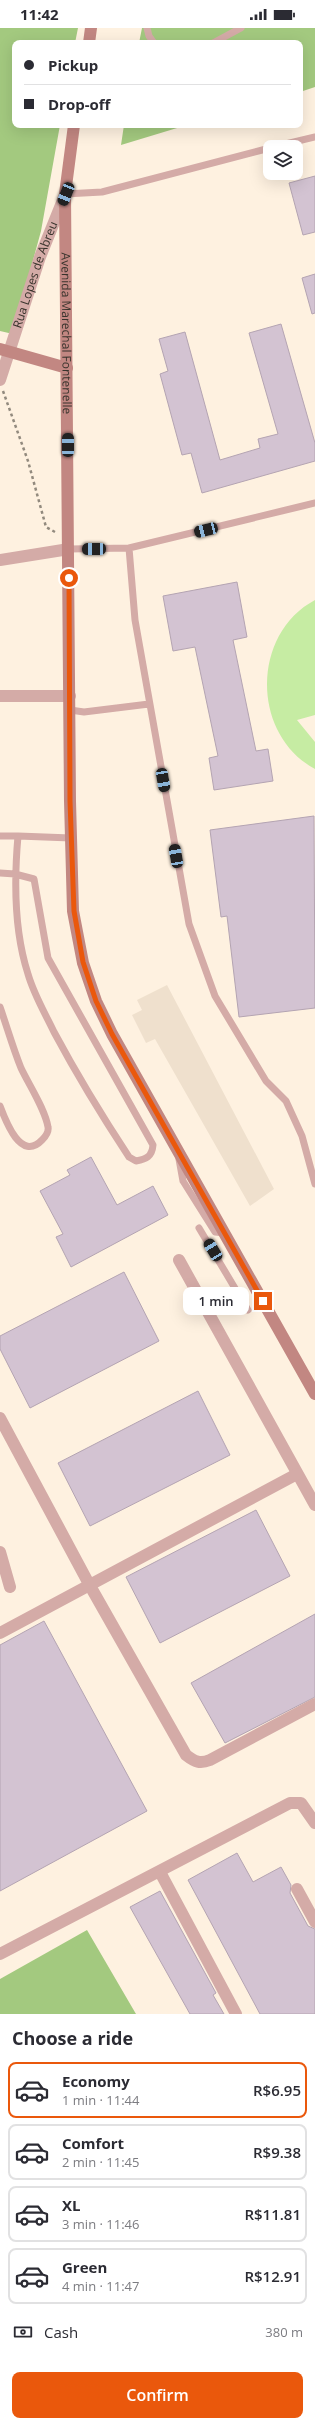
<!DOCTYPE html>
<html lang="en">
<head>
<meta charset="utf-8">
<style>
  body { margin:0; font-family:"Open Sans",sans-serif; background:#f2f2f3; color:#2b2b33; height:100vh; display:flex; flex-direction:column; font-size:15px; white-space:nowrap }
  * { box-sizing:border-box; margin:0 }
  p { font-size:13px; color:#7c7c81 }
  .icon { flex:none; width:22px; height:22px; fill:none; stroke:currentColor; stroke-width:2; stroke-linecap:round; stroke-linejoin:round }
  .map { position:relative; height:1986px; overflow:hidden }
  .side { display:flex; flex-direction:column; background:#fff; flex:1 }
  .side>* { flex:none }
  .banner { position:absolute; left:12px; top:12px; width:291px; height:88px; border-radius:8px; box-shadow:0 4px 16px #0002; display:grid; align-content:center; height:88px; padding:0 12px; background:#fff }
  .controls { position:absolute; left:263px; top:112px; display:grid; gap:8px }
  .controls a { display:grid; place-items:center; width:40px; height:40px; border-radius:8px; background:#fff; box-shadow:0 4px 16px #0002; font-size:20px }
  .end { position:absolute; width:18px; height:18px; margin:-9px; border:5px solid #ea580c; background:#fff; box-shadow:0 0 0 2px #fff }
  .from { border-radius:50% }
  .bubble { position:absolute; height:28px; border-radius:8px; background:#fff; box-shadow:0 4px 16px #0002; font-size:13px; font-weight:600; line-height:28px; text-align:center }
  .car { position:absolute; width:12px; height:24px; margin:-12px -6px; border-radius:5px; box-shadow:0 0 3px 1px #0007; background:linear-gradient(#222 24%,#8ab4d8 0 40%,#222 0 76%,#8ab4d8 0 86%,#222 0) }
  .banner b { display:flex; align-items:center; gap:14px; height:38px; font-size:15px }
  .banner b+b { border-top:1px solid #e1e1e2 }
  .banner i { width:10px; height:10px; background:#2b2b33 }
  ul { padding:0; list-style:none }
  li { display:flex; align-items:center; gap:12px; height:56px; margin:0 8px 6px; padding:0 4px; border:2px solid #e1e1e2; border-radius:8px }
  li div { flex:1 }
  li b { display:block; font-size:15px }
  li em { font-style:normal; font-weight:600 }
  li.selected { border-color:#ea580c }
  li>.icon { width:36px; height:36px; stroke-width:1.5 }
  h2 { padding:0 12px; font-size:18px; line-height:48px }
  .pay { display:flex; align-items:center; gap:10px; height:44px; padding:0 12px; font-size:15px }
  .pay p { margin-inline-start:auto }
  .cta { display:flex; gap:8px; margin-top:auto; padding:8px 12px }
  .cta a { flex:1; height:46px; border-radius:8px; background:#ea580c; color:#fff; font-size:16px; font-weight:600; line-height:46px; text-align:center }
  .status { display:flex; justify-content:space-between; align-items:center; height:28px; padding:0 20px; background:#fff; direction:ltr }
  .status svg { height:11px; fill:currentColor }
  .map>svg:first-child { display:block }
</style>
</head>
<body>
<div class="status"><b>11:42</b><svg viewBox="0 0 49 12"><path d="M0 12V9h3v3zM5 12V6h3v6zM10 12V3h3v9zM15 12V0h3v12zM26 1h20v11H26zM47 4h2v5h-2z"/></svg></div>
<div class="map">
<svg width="315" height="1986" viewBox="0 0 315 1986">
  <rect width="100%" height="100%" fill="#fef1e0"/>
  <path fill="#efe0cd" d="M167,957L274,1161L250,1178L155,1011L146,1015L132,987L142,982L137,972Z"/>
  <path fill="#c6eca3" d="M315,572V687L297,692L315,714V741C251,706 251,606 315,572Z"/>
  <path fill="#a3c97f" d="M0,0H78L75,15H15V97H60L41,203L13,306L0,303Z
    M142,0H315V59L300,64V15H139Z
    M124,97H187L121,117Z
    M87,1902L136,1986H0V1951Z"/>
  <path fill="#d3c3d2" stroke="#b4a4b2" d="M315,148V204L303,207L289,155Z
    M315,246V285L312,286L302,250Z
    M281,296L315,415V433L202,465L191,425L182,427L160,346L168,343L159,311L185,304L220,432L260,420L258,411L278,406L249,305Z
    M237,554L247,609L233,612L256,723L268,721L273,753L214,762L209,730L218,728L195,619L173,623L163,568Z
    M314,788L315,980L239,989L227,888L221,889L210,802Z
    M91,1129L117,1177L153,1158L168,1187L71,1239L56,1209L63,1206L40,1163L70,1147L67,1142Z
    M124,1244L159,1313L30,1380L0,1321V1308Z
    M198,1363L230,1427L90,1498L58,1435Z
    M256,1482L290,1548L160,1615L126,1549Z
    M315,1586V1669L225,1715L191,1655Z
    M44,1593L147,1783L0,1863V1617Z
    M237,1825L253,1854L281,1839L291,1857L290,1865L308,1898L315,1901V1986H260L188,1852Z
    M160,1863L216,1965L213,1967L224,1986H190L130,1879Z"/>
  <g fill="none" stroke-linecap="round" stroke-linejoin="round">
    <path stroke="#928a7e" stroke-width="2.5" stroke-dasharray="3 3" stroke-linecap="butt" d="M3,363L28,433L46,499L55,504"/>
    <path stroke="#d4aba7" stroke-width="7" d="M147,0L149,8L154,15
      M213,15L241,0
      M273,119L315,109
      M65,166L102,164L270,120
      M315,475L129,520L135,592L189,896L215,968L266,1053L286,1073L302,1108L315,1156
      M69,521L129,520
      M70,682L84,684L149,676
      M0,808H18
      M0,845L15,846L34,851L48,930L153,1117C152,1129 146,1131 136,1133L129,1129C102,1088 77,1047 54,1004C45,985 34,967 28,946C14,903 14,853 18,808L71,810
      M0,979C7,999 13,1020 21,1040C29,1057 45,1081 48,1099C49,1104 46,1108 42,1112C21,1134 6,1094 0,1078
      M179,1131L183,1153L215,1204L225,1205
      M199,1200L248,1282"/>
    <g stroke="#d4aba7" stroke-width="12">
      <path id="s1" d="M0,352L40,229L65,167"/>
      <path d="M0,532L69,521"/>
      <path d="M0,668H70"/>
      <path d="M179,1232L315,1477"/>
      <path d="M0,1390L89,1556L186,1727C195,1734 200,1736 210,1732L315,1676"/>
      <path d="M0,1524L10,1559"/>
      <path d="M0,1605L297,1446"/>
      <path d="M160,1844L236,1986"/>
      <path d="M297,1861L315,1894"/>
      <path d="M0,1926L290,1775H301L315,1795"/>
    </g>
    <g stroke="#c28782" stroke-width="12">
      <path d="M89,15L91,0"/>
      <path id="s2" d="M74,97L65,166L70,773L73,883L83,935L96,973L112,1006L315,1366"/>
      <path d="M0,321L67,340"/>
    </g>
  </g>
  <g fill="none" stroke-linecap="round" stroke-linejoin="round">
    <path stroke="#ea580c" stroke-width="5" d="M69,550L70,773L74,883L83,934L96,973L112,1006L263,1273"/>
  </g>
  <g text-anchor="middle" stroke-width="3" stroke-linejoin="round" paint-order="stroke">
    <g font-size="12" fill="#38332c" stroke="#fef1e0">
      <text dy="4" stroke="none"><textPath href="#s1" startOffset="111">Rua Lopes de Abreu</textPath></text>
      <text dy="4" stroke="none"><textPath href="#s2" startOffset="209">Avenida Marechal Fontenelle</textPath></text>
    </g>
  </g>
</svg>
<div class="controls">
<a><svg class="icon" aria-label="layers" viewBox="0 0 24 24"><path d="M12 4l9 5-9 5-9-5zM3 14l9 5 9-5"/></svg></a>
</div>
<i class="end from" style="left:69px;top:550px"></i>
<i class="end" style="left:263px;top:1273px"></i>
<div class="bubble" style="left:183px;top:1259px;width:66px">1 min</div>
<i class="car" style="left:66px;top:166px;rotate:202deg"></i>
<i class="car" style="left:68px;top:417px;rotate:0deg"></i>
<i class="car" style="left:206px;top:502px;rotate:256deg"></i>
<i class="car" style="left:94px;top:521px;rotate:269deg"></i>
<i class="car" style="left:163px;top:752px;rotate:170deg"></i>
<i class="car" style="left:176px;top:828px;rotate:350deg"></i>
<i class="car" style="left:213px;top:1222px;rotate:329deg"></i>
<div class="banner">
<b><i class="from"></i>Pickup</b>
<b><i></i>Drop-off</b>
</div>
</div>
<section class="side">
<h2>Choose a ride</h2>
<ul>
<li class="selected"><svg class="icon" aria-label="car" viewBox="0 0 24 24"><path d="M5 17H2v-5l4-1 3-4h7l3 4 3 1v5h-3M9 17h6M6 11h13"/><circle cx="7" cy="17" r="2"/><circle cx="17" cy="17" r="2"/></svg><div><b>Economy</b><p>1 min · 11:44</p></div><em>R$6.95</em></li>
<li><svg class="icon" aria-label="car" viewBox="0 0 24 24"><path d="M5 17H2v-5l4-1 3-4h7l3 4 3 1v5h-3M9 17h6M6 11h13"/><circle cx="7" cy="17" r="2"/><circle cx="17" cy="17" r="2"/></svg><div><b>Comfort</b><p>2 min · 11:45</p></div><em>R$9.38</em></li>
<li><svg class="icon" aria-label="car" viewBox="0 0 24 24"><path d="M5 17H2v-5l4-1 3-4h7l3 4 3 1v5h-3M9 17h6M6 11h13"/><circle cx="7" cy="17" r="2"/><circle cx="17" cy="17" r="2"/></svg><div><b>XL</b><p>3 min · 11:46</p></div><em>R$11.81</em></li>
<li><svg class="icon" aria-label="car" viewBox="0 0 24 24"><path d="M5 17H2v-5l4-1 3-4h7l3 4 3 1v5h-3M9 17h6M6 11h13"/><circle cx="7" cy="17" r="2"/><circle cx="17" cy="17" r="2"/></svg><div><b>Green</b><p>4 min · 11:47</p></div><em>R$12.91</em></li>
</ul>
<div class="pay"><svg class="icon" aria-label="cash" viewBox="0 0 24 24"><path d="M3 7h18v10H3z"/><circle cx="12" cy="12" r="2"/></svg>Cash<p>380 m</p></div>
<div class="cta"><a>Confirm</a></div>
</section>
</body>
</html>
